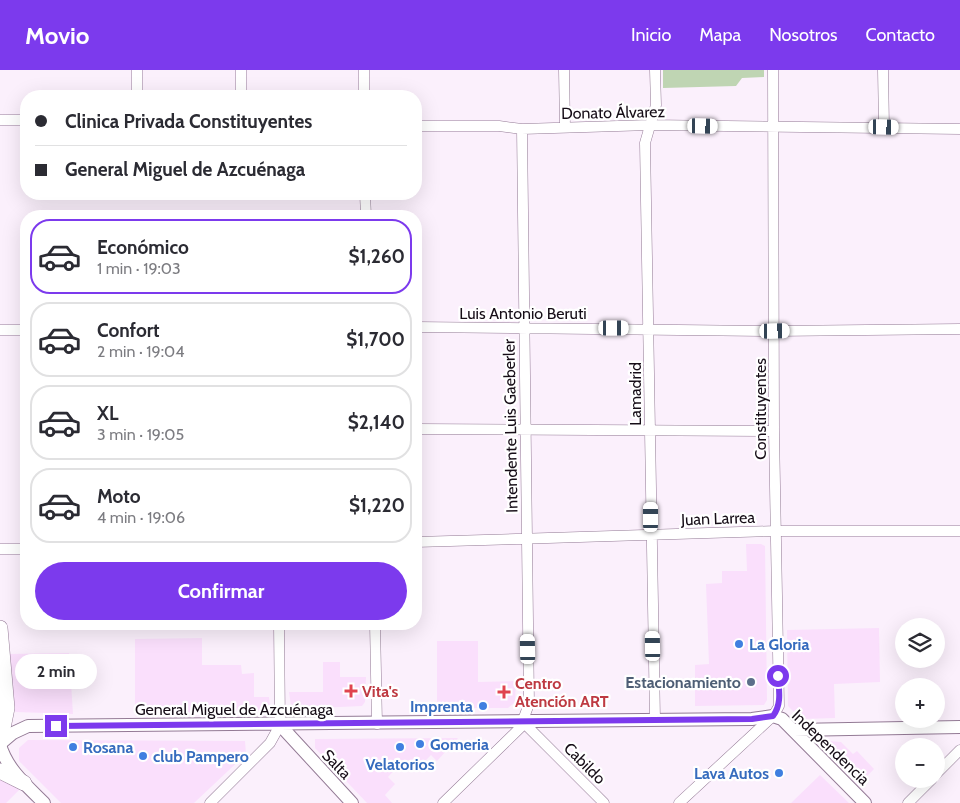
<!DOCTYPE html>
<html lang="es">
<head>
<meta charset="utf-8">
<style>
  body { margin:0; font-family:Cabin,sans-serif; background:#f7f7f7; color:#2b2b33; height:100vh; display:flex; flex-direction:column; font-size:19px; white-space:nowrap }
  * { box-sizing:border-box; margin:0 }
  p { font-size:16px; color:#7c7c81 }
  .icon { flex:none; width:28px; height:28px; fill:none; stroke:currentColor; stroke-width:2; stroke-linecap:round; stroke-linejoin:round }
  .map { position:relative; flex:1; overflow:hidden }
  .details { position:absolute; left:20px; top:140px; width:402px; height:420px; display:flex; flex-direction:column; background:#fff; border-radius:20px; box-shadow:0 5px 20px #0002 }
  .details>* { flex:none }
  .top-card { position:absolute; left:20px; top:20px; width:402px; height:110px; border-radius:20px; box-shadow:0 5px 20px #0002; display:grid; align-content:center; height:110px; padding:0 15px; background:#fff }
  .controls { position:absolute; left:895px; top:548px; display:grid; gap:10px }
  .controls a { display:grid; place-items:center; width:50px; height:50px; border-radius:50%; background:#fff; box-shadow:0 5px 20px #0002; font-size:25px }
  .end { position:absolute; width:22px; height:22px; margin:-11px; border:6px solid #7c3aed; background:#fff; box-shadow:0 0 0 2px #fff }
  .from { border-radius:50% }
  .bubble { position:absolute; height:35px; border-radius:18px; background:#fff; box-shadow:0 5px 20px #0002; font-size:16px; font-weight:800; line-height:35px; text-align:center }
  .car { position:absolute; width:15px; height:30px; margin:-15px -8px; border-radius:6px; box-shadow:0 0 4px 1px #0007; background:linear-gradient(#fff 24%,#345 0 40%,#fff 0 76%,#345 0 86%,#fff 0) }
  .top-card b { display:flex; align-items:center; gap:18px; height:48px; font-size:19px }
  .top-card b+b { border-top:1px solid #e1e1e2 }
  .top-card i { width:12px; height:12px; background:#2b2b33 }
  ul { padding:9px 0 0; list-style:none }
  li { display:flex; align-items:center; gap:15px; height:75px; margin:0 10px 8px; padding:0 5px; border:2px solid #e1e1e2; border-radius:20px }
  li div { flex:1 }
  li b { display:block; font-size:19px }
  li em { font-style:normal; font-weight:800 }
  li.active { border-color:#7c3aed }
  li>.icon { width:45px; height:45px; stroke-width:1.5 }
  .button { display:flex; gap:10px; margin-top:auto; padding:10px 15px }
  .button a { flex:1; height:58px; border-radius:30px; background:#7c3aed; color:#fff; font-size:20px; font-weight:800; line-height:58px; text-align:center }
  header { display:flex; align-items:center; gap:30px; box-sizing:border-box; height:70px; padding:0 25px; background:#7c3aed; color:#fff }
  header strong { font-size:24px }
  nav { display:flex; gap:28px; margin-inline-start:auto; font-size:18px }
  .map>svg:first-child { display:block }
</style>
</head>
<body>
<header>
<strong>Movio</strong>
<nav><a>Inicio</a><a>Mapa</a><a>Nosotros</a><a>Contacto</a></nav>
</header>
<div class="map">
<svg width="960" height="733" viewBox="0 0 960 733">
  <rect width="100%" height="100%" fill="#fbf0fc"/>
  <path fill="#fadffc" d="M746,474H761L765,476L767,630L764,635L695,636V595L709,594L706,514L722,513V501H747Z
    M879,558L880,612L834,614L835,648L801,649L788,636L787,560Z
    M202,568V595H241L242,604L254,603V627H269L270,637L264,640L135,644V569Z
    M437,571H478V612L516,611L515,632L508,638H437Z
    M69,583L73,644L16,642L13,639L9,584Z
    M323,592H340V607H366L365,632L362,636L296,639L291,636L289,622H323Z
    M458,668L437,691L431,685L422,694L415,687L406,696L402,692L388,707L395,714L385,725L392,733H367L315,678V669Z
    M28,670L245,671L246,684L194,733H61L19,691V678Z
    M829,671L841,672L853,684L857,681L874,699L861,712L826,677Z
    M0,703L21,718L6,733H0Z
    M820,705L849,733H791Z"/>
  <path fill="#bfd5b3" d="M663,0H764V7L742,8L736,16L663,18Z"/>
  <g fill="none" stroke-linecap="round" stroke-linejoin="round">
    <defs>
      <path id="minor" d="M364,0V26
        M564,0L565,57
        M883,0L884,57
        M137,26V0
        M241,26V0
        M0,50H26
        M416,56H499L522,59L650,55L960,59
        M365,124L366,146
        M416,257L775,261L960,259
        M0,260H26
        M416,359L774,361
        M416,472L776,461H960
        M0,479H26
        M375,554L377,654
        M655,650L645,73L656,35L655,0
        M524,653L604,733
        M936,704L960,680
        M210,733L270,673L280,655L279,554
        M443,733L520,658L529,634L522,59
        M679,733L773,646L779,636L774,361L773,0
        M908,733L932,709"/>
      <path id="tertiary" d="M280,655L352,733
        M794,660L960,657
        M0,674L13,663L28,656L752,649L773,646L782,649L865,733
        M0,675C7,699 26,715 44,733"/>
      <path id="secondary" d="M0,558L7,638L0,673
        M0,701L24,713"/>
    </defs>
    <use href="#minor" stroke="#937a95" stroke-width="11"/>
    <use href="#tertiary" stroke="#937a95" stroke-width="14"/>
    <use href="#secondary" stroke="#937a95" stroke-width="16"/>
    <use href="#minor" stroke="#fff" stroke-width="10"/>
    <use href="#tertiary" stroke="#fff" stroke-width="12"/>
    <use href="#secondary" stroke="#fff" stroke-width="15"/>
  </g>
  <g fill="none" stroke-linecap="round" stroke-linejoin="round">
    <path stroke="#7c3aed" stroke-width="6" d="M56,656L752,649L773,646C782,634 779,620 778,606"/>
  </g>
  <g fill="#3f7fe0" stroke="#fff" stroke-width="2">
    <circle cx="739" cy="574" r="5"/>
    <circle cx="483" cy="636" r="5"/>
    <circle cx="420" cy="674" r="5"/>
    <circle cx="73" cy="677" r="5"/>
    <circle cx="400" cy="677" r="5"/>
    <circle cx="143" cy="686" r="5"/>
    <circle cx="779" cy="703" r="5"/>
  </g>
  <circle fill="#5c6f8a" stroke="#fff" stroke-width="2" cx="751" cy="612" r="5"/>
  <g fill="#e0444e" stroke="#fff" stroke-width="2">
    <path d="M348.5 613.5h5v5h5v5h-5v5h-5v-5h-5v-5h5z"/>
    <path d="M501.5 614.5h5v5h5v5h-5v5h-5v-5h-5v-5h5z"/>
  </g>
  <g text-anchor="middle" stroke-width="4.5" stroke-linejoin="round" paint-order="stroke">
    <g font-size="16" fill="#160d17" stroke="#fff">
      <text transform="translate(613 42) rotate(-1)" y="6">Donato Álvarez</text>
      <text x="523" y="249">Luis Antonio Beruti</text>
      <text transform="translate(635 324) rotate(-90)" y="6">Lamadrid</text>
      <text transform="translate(760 339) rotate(-90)" y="6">Constituyentes</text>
      <text transform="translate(510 356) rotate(-91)" y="6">Intendente Luis Gaeberler</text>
      <text transform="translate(718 448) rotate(-2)" y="6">Juan Larrea</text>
      <text x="234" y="645">General Miguel de Azcuénaga</text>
      <text transform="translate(831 677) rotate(44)" y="6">Independencia</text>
      <text transform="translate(585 693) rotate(45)" y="6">Cabildo</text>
      <text transform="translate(337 694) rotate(46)" y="6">Salta</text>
    </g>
    <g font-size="16" font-weight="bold" fill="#366cbe" stroke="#fff" text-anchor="start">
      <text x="749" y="580">La Gloria</text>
      <text x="473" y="642" text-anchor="end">Imprenta</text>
      <text x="430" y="680">Gomeria</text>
      <text x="83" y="683">Rosana</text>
      <text x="153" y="692">club Pampero</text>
      <text x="400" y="700" text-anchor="middle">Velatorios</text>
      <text x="769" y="709" text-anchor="end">Lava Autos</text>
    </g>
    <g font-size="16" font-weight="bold" fill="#4e5e75" stroke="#fff" text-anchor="end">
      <text x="741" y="618">Estacionamiento</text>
    </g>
    <g font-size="16" font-weight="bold" fill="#be3a42" stroke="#fff" text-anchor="start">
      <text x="515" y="619">Centro<tspan x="515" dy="18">Atención ART</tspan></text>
      <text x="362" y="627">Vita's</text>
    </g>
  </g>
</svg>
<div class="controls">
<a><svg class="icon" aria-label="layers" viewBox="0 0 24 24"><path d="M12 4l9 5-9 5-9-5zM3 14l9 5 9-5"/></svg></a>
<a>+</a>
<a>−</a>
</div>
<i class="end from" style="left:778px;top:606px"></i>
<i class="end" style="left:56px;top:656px"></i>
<div class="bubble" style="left:15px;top:584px;width:82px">2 min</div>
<i class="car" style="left:703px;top:56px;rotate:91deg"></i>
<i class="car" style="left:884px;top:57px;rotate:91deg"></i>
<i class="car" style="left:614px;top:258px;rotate:90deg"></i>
<i class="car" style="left:775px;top:261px;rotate:89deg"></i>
<i class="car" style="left:651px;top:447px;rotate:0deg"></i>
<i class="car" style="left:653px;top:576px;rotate:359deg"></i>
<i class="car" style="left:528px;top:579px;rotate:359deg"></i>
<div class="top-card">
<b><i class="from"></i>Clinica Privada Constituyentes</b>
<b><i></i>General Miguel de Azcuénaga</b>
</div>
<section class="details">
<ul>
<li class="active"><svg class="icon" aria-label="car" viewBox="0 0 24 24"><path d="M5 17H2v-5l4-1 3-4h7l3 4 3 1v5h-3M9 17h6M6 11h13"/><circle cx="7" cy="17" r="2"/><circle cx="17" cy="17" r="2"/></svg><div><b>Económico</b><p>1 min · 19:03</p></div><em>$1,260</em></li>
<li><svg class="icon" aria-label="car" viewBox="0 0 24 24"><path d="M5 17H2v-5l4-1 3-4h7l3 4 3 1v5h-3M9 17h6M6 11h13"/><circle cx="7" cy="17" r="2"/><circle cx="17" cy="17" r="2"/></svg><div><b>Confort</b><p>2 min · 19:04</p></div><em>$1,700</em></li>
<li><svg class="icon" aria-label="car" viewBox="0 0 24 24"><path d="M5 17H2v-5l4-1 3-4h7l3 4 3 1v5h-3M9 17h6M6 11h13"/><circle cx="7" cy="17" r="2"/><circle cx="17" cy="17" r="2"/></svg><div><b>XL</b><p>3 min · 19:05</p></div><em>$2,140</em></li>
<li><svg class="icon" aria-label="car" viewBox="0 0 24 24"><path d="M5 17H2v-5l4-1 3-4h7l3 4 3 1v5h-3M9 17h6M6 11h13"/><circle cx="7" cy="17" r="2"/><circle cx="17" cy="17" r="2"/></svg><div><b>Moto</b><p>4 min · 19:06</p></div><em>$1,220</em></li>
</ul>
<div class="button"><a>Confirmar</a></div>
</section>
</div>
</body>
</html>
